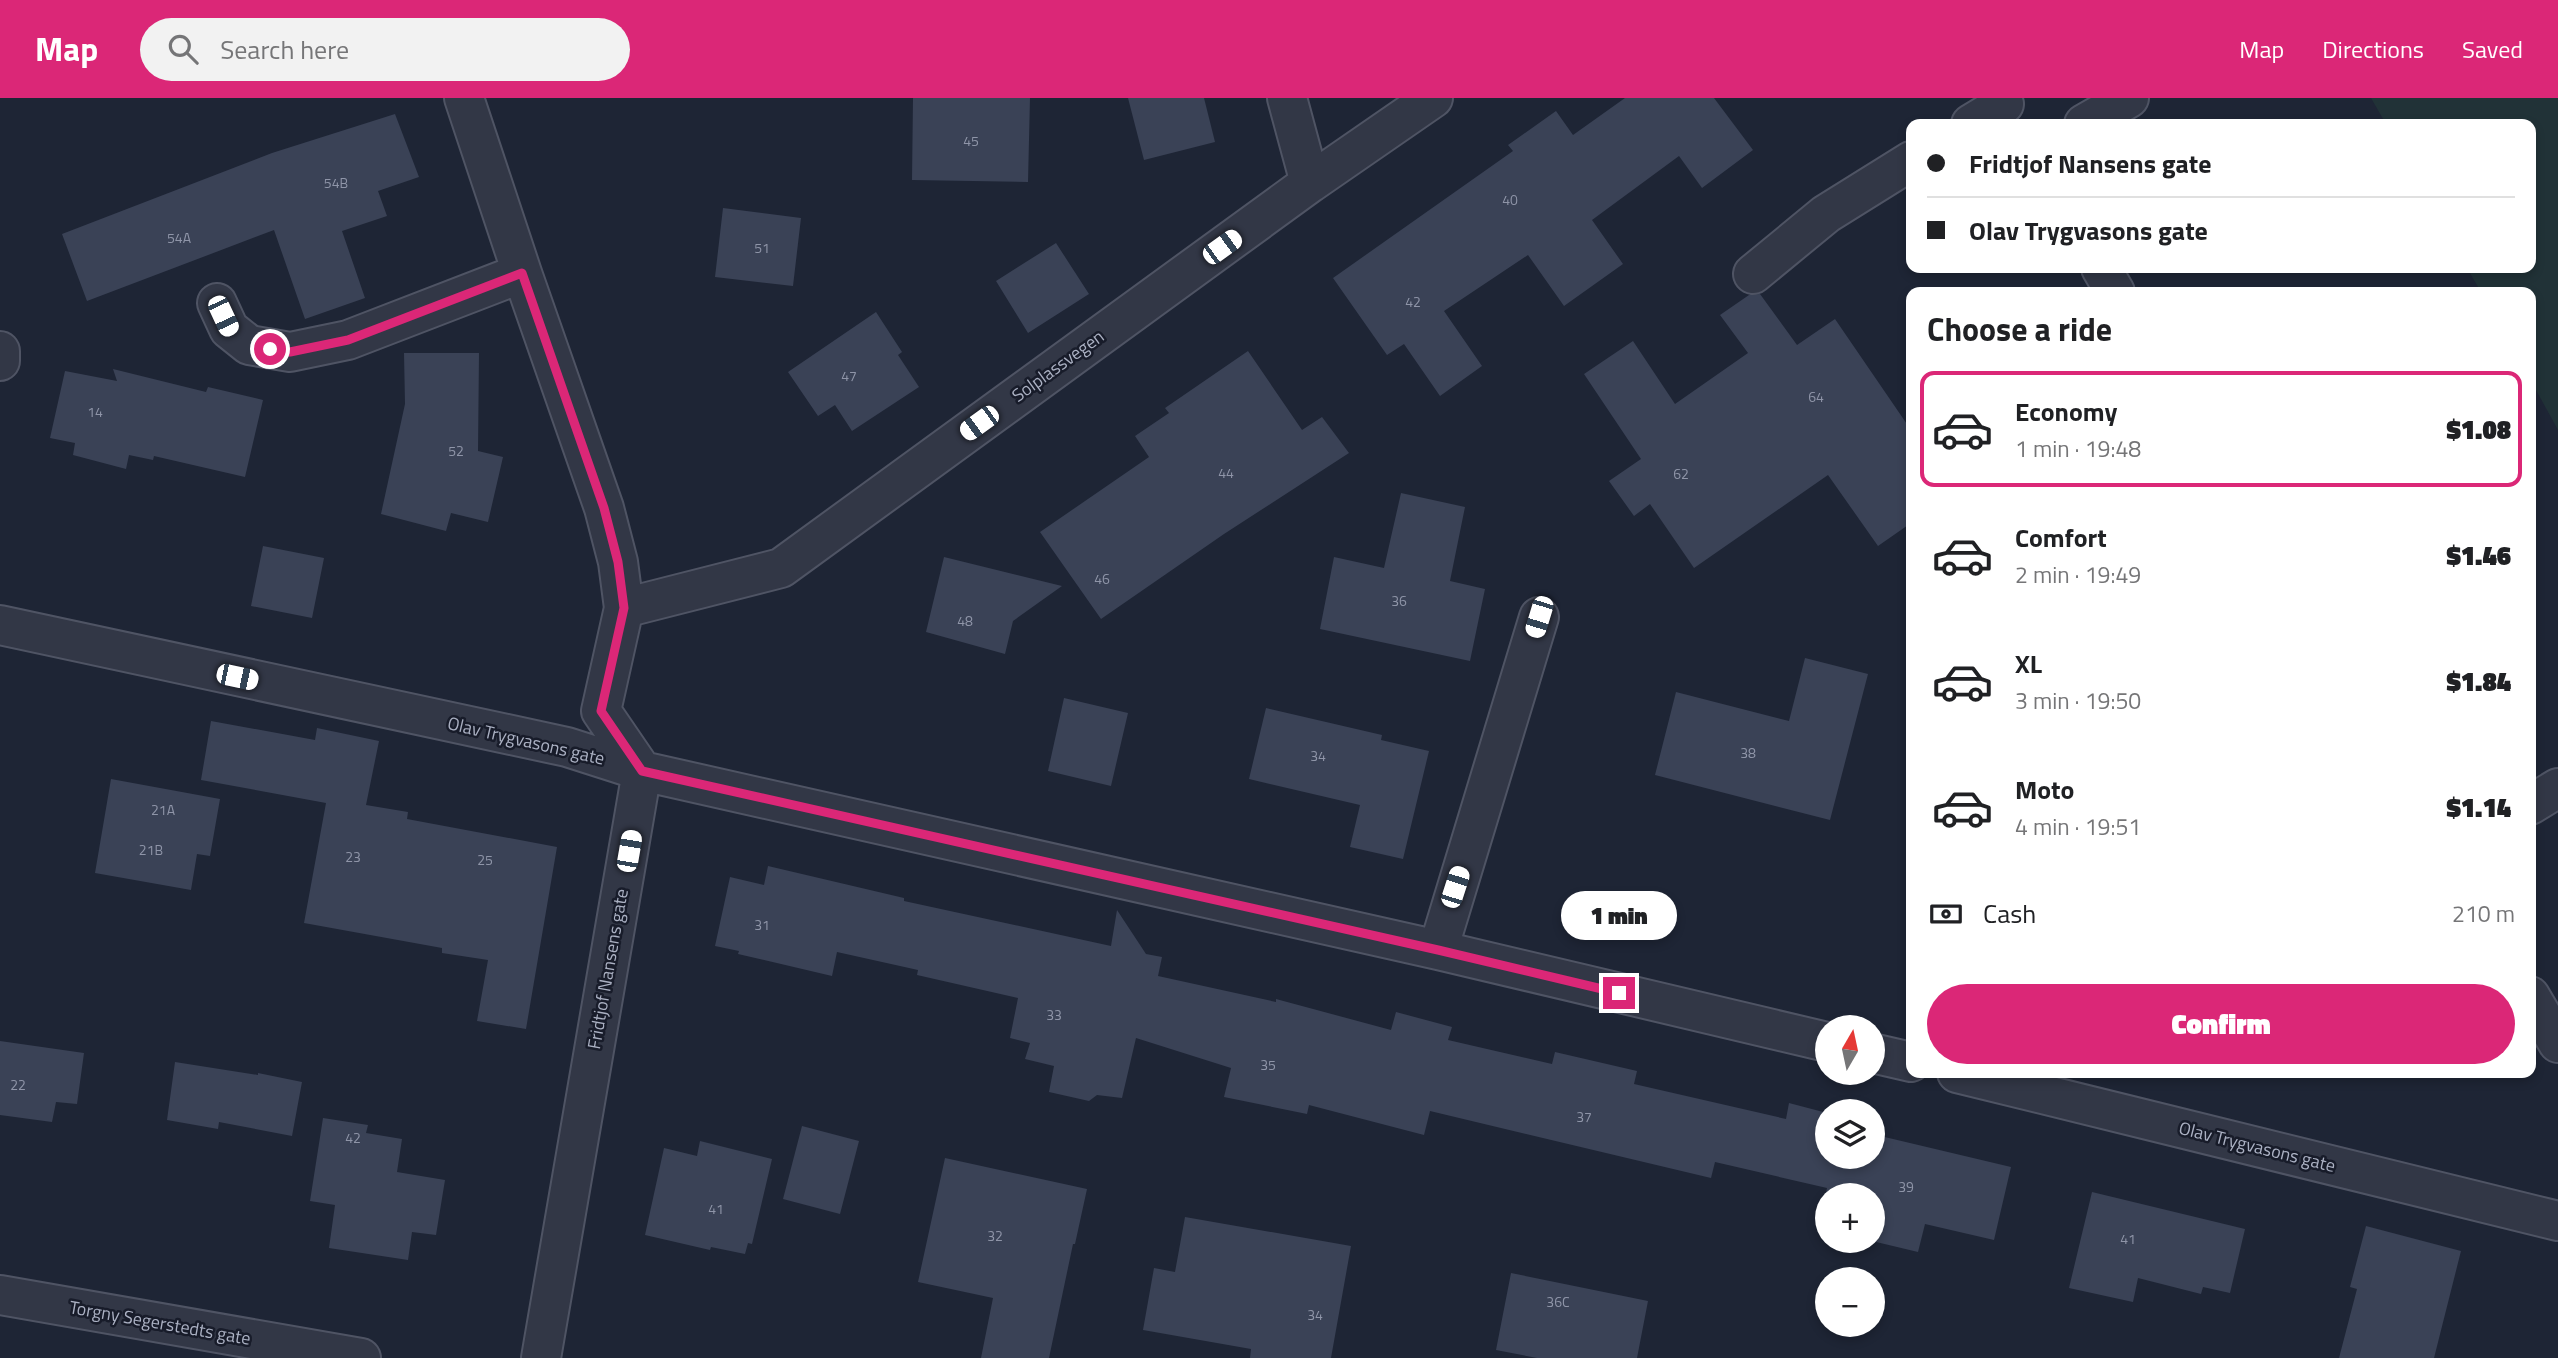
<!DOCTYPE html>
<html lang="en">
<head>
<meta charset="utf-8">
<style>
  body { margin:0; font-family:"Titillium Web",sans-serif; background:#f2f2f2; color:#202124; height:100vh; display:flex; flex-direction:column; font-size:26px; white-space:nowrap }
  * { box-sizing:border-box; margin:0 }
  p { font-size:23px; color:#757577 }
  .icon { flex:none; width:38px; height:38px; fill:none; stroke:currentColor; stroke-width:2; stroke-linecap:round; stroke-linejoin:round }
  .map { position:relative; flex:1; overflow:hidden }
  .drawer { position:absolute; left:1906px; top:189px; width:630px; height:791px; display:flex; flex-direction:column; background:#fff; border-radius:14px; box-shadow:0 4px 10px #0003 }
  .drawer>* { flex:none }
  .guide { position:absolute; left:1906px; top:21px; width:630px; height:154px; border-radius:14px; box-shadow:0 4px 10px #0003; display:grid; align-content:center; height:154px; padding:0 21px; background:#fff }
  .needle { width:46px; rotate:9deg }
  .buttons { position:absolute; left:1815px; top:917px; display:grid; gap:14px }
  .buttons a { display:grid; place-items:center; width:70px; height:70px; border-radius:50%; background:#fff; box-shadow:0 4px 10px #0003; font-size:35px }
  .end { position:absolute; width:32px; height:32px; margin:-16px; border:9px solid #db2777; background:#fff; box-shadow:0 0 0 4px #fff }
  .from { border-radius:50% }
  .bubble { position:absolute; height:49px; border-radius:24px; background:#fff; box-shadow:0 4px 10px #0003; font-size:23px; font-weight:800; line-height:49px; text-align:center }
  .car { position:absolute; width:21px; height:42px; margin:-21px -10px; border-radius:9px; box-shadow:0 0 5px 2px #0007; background:linear-gradient(#fff 24%,#345 0 40%,#fff 0 76%,#345 0 86%,#fff 0) }
  .guide b { display:flex; align-items:center; gap:24px; height:66px; font-size:26px }
  .guide b+b { border-top:2px solid #e0e0e0 }
  .guide i { width:18px; height:18px; background:#202124 }
  ul { padding:0; list-style:none }
  li { display:flex; align-items:center; gap:21px; height:116px; margin:0 14px 10px; padding:0 7px; border:4px solid transparent; border-radius:14px }
  li div { flex:1 }
  li b { display:block; font-size:26px }
  li em { font-style:normal; font-weight:800 }
  li.selected { border-color:#db2777 }
  li>.icon { width:63px; height:63px; stroke-width:1.5 }
  h2 { padding:0 21px; font-size:32px; line-height:84px }
  .pay { display:flex; align-items:center; gap:18px; height:77px; padding:0 21px; font-size:26px }
  .pay p { margin-inline-start:auto }
  .action { display:flex; gap:14px; margin-top:auto; padding:14px 21px }
  .action a { flex:1; height:80px; border-radius:42px; background:#db2777; color:#fff; font-size:28px; font-weight:800; line-height:80px; text-align:center }
  header { display:flex; align-items:center; gap:42px; box-sizing:border-box; height:98px; padding:0 35px; background:#db2777; color:#fff }
  header strong { font-size:33px }
  nav { display:flex; gap:38px; margin-inline-start:auto; font-size:24px }
  .search { width:490px; height:63px; background:#f2f2f2; display:flex; align-items:center; gap:18px; box-sizing:border-box; padding:0 24px; border-radius:38px; color:#757577; font-size:26px }
  .map>svg:first-child { display:block }
</style>
</head>
<body>
<header>
<strong>Map</strong>
<div class="search"><svg class="icon" aria-label="search" viewBox="0 0 24 24"><circle cx="10" cy="10" r="6"/><path d="M15 15l6 6"/></svg>Search here</div>
<nav><a>Map</a><a>Directions</a><a>Saved</a></nav>
</header>
<div class="map">
<svg width="2558" height="1260" viewBox="0 0 2558 1260">
  <rect width="100%" height="100%" fill="#1e2535"/>
  <path fill="#213237" d="M2371,0H2558V332L2531,283L2530,194H2481L2467,170H2530V26H2386Z"/>
  <path fill="#3a4256" d="M913,0H1030L1028,84L912,82Z
    M1128,0H1204L1215,44L1144,62Z
    M1625,0H1714L1753,52L1702,90L1679,58L1592,122L1623,166L1564,208L1528,157L1444,213L1482,268L1440,298L1404,246L1387,257L1333,180L1513,53L1508,47L1556,13L1573,37Z
    M395,16L419,79L378,93L387,118L342,133L365,200L305,221L274,132L87,203L62,136L272,55Z
    M723,110L801,120L793,188L715,179Z
    M1056,145L1089,196L1028,235L996,183Z
    M1760,196L1797,247L1835,221L1911,332V425L1878,448L1828,377L1694,470L1650,406L1634,418L1609,383L1641,361L1584,276L1633,243L1675,306L1748,255L1720,217L1749,197Z
    M876,214L902,254L898,257L919,289L852,333L835,307L818,318L788,274Z
    M1248,253L1302,332L1322,319L1349,355L1224,436L1101,521L1040,434L1149,359L1135,338L1169,315L1165,310Z
    M404,255H479L478,353L503,359L488,424L451,415L446,433L381,416L405,306Z
    M113,271L206,294L208,289L263,302L245,379L154,358L153,362L129,357L126,371L73,357L75,345L50,340L65,273L117,283Z
    M1401,395L1465,409L1450,483L1485,491L1470,563L1320,531L1334,459L1384,470Z
    M263,448L324,460L312,520L251,508Z
    M944,459L1062,488L1013,523L1005,556L926,534Z
    M1805,560L1868,576L1830,722L1655,677L1676,594L1789,623Z
    M1064,600L1128,615L1111,688L1048,673Z
    M1266,610L1382,637L1381,642L1429,653L1403,761L1350,749L1360,707L1249,681Z
    M211,623L315,642L317,630L379,643L366,707L408,714L407,721L557,749L526,931L477,923L488,862L442,855V850L304,825L326,705L201,682Z
    M111,681L220,701L210,758L197,756L191,792L95,775Z
    M768,768L904,800V803L1111,848L1117,812L1146,856L1162,859L1158,878L1276,904V901L1391,932L1396,914L1452,929L1448,942L1552,966L1555,954L1637,973L1634,986L1786,1021L1789,1005L1827,1015V1059H1872V1036L2011,1069L1994,1142L1925,1126L1918,1154L1872,1143V1097H1827V1101L1825,1100L1827,1090L1715,1064L1711,1080L1430,1013L1424,1037L1309,1007L1307,1016L1224,999L1231,970L1136,940L1122,1000L1097,997L1089,1003L1049,994L1054,968L1025,961L1030,945L1010,940L1018,900L917,877L918,872L837,854L832,878L738,856L739,853L715,848L730,779L764,787Z
    M0,943L84,955L77,1006L56,1004L52,1024L0,1017Z
    M175,964L258,977V975L302,984L292,1038L219,1024L218,1031L167,1022Z
    M323,1020L368,1027L366,1035L402,1041L397,1074L445,1082L436,1137L412,1134L408,1162L329,1150L335,1107L310,1103Z
    M802,1028L859,1043L840,1116L783,1101Z
    M700,1043L772,1061L752,1146L748,1145L745,1156L711,1149L710,1152L645,1137L664,1050L697,1058Z
    M945,1060L1087,1091L1075,1146H1073L1049,1260H981L993,1200L918,1184Z
    M2092,1094L2245,1131L2230,1195L2203,1189L2201,1196L2138,1180L2133,1204L2069,1190Z
    M1185,1119L1351,1148L1331,1260H1250L1251,1251L1143,1232L1154,1170L1175,1174Z
    M2366,1128L2461,1153L2434,1260H2339L2357,1191L2350,1189Z
    M1511,1175L1648,1203L1637,1260H1537L1496,1252Z"/>
  <g fill="none" stroke-linecap="round" stroke-linejoin="round">
    <defs>
      <path id="minor" d="M464,0L522,175L604,410L618,464L624,510L601,613L642,673L541,1260
        M1287,0L1310,85
        M1971,26L2004,6
        M2084,26L2129,0
        M2101,170L2115,194
        M1753,176L1826,116L1911,63
        M217,205L229,231L249,247L290,254L348,242L522,175
        M0,253V263
        M624,510L781,470L1310,85L1433,0
        M0,527L567,649L642,673L1438,852L1827,944
        M2530,707L2558,690
        M1438,852L1539,519
        M2530,898L2558,945
        M1872,955L1911,964
        M1957,975L2558,1123
        M0,1197L361,1260"/>
    </defs>
    <use href="#minor" stroke="#4f5464" stroke-width="42"/>
    <use href="#minor" stroke="#323746" stroke-width="38"/>
  </g>
  <g fill="none" stroke-linecap="round" stroke-linejoin="round">
    <path stroke="#db2777" stroke-width="9" d="M270,251L290,254L348,242L522,175L604,410L618,464L624,510L601,613L642,673L1438,852L1619,895"/>
  </g>
  <g text-anchor="middle" stroke-width="5" stroke-linejoin="round" paint-order="stroke">
    <g font-size="14" fill="#8f95a8">
      <text x="971" y="48">45</text>
      <text x="336" y="90">54B</text>
      <text x="1510" y="107">40</text>
      <text x="179" y="145">54A</text>
      <text x="762" y="155">51</text>
      <text x="1413" y="209">42</text>
      <text x="849" y="283">47</text>
      <text x="1816" y="304">64</text>
      <text x="95" y="319">14</text>
      <text x="456" y="358">52</text>
      <text x="1226" y="380">44</text>
      <text x="1681" y="381">62</text>
      <text x="1102" y="486">46</text>
      <text x="1399" y="508">36</text>
      <text x="965" y="528">48</text>
      <text x="1748" y="660">38</text>
      <text x="1318" y="663">34</text>
      <text x="163" y="717">21A</text>
      <text x="151" y="757">21B</text>
      <text x="353" y="764">23</text>
      <text x="485" y="767">25</text>
      <text x="762" y="832">31</text>
      <text x="1054" y="922">33</text>
      <text x="1268" y="972">35</text>
      <text x="18" y="992">22</text>
      <text x="1584" y="1024">37</text>
      <text x="353" y="1045">42</text>
      <text x="1906" y="1094">39</text>
      <text x="716" y="1116">41</text>
      <text x="995" y="1143">32</text>
      <text x="2128" y="1146">41</text>
      <text x="1558" y="1209">36C</text>
      <text x="1315" y="1222">34</text>
    </g>
    <g font-size="18" fill="#abb1c3" stroke="#181c2a">
      <text transform="translate(1058 268) rotate(-36)" y="6">Solplassvegen</text>
      <text transform="translate(526 643) rotate(13)" y="6">Olav Trygvasons gate</text>
      <text transform="translate(608 871) rotate(-80)" y="6">Fridtjof Nansens gate</text>
      <text transform="translate(2257 1049) rotate(14)" y="6">Olav Trygvasons gate</text>
      <text transform="translate(160 1225) rotate(10)" y="6">Torgny Segerstedts gate</text>
    </g>
  </g>
</svg>
<div class="buttons">
<a><svg class="needle" viewBox="-14 -14 28 28"><path d="M0-13l5 13h-10z" fill="#e53935"/><path d="M0 13l5-13h-10z" fill="#757577"/></svg></a>
<a><svg class="icon" aria-label="layers" viewBox="0 0 24 24"><path d="M12 4l9 5-9 5-9-5zM3 14l9 5 9-5"/></svg></a>
<a>+</a>
<a>−</a>
</div>
<i class="end from" style="left:270px;top:251px"></i>
<i class="end" style="left:1619px;top:895px"></i>
<div class="bubble" style="left:1561px;top:793px;width:116px">1 min</div>
<i class="car" style="left:1222px;top:149px;rotate:54deg"></i>
<i class="car" style="left:223px;top:218px;rotate:155deg"></i>
<i class="car" style="left:979px;top:325px;rotate:234deg"></i>
<i class="car" style="left:1539px;top:519px;rotate:197deg"></i>
<i class="car" style="left:237px;top:579px;rotate:102deg"></i>
<i class="car" style="left:629px;top:753px;rotate:10deg"></i>
<i class="car" style="left:1455px;top:789px;rotate:18deg"></i>
<div class="guide">
<b><i class="from"></i>Fridtjof Nansens gate</b>
<b><i></i>Olav Trygvasons gate</b>
</div>
<section class="drawer">
<h2>Choose a ride</h2>
<ul>
<li class="selected"><svg class="icon" aria-label="car" viewBox="0 0 24 24"><path d="M5 17H2v-5l4-1 3-4h7l3 4 3 1v5h-3M9 17h6M6 11h13"/><circle cx="7" cy="17" r="2"/><circle cx="17" cy="17" r="2"/></svg><div><b>Economy</b><p>1 min · 19:48</p></div><em>$1.08</em></li>
<li><svg class="icon" aria-label="car" viewBox="0 0 24 24"><path d="M5 17H2v-5l4-1 3-4h7l3 4 3 1v5h-3M9 17h6M6 11h13"/><circle cx="7" cy="17" r="2"/><circle cx="17" cy="17" r="2"/></svg><div><b>Comfort</b><p>2 min · 19:49</p></div><em>$1.46</em></li>
<li><svg class="icon" aria-label="car" viewBox="0 0 24 24"><path d="M5 17H2v-5l4-1 3-4h7l3 4 3 1v5h-3M9 17h6M6 11h13"/><circle cx="7" cy="17" r="2"/><circle cx="17" cy="17" r="2"/></svg><div><b>XL</b><p>3 min · 19:50</p></div><em>$1.84</em></li>
<li><svg class="icon" aria-label="car" viewBox="0 0 24 24"><path d="M5 17H2v-5l4-1 3-4h7l3 4 3 1v5h-3M9 17h6M6 11h13"/><circle cx="7" cy="17" r="2"/><circle cx="17" cy="17" r="2"/></svg><div><b>Moto</b><p>4 min · 19:51</p></div><em>$1.14</em></li>
</ul>
<div class="pay"><svg class="icon" aria-label="cash" viewBox="0 0 24 24"><path d="M3 7h18v10H3z"/><circle cx="12" cy="12" r="2"/></svg>Cash<p>210 m</p></div>
<div class="action"><a>Confirm</a></div>
</section>
</div>
</body>
</html>
